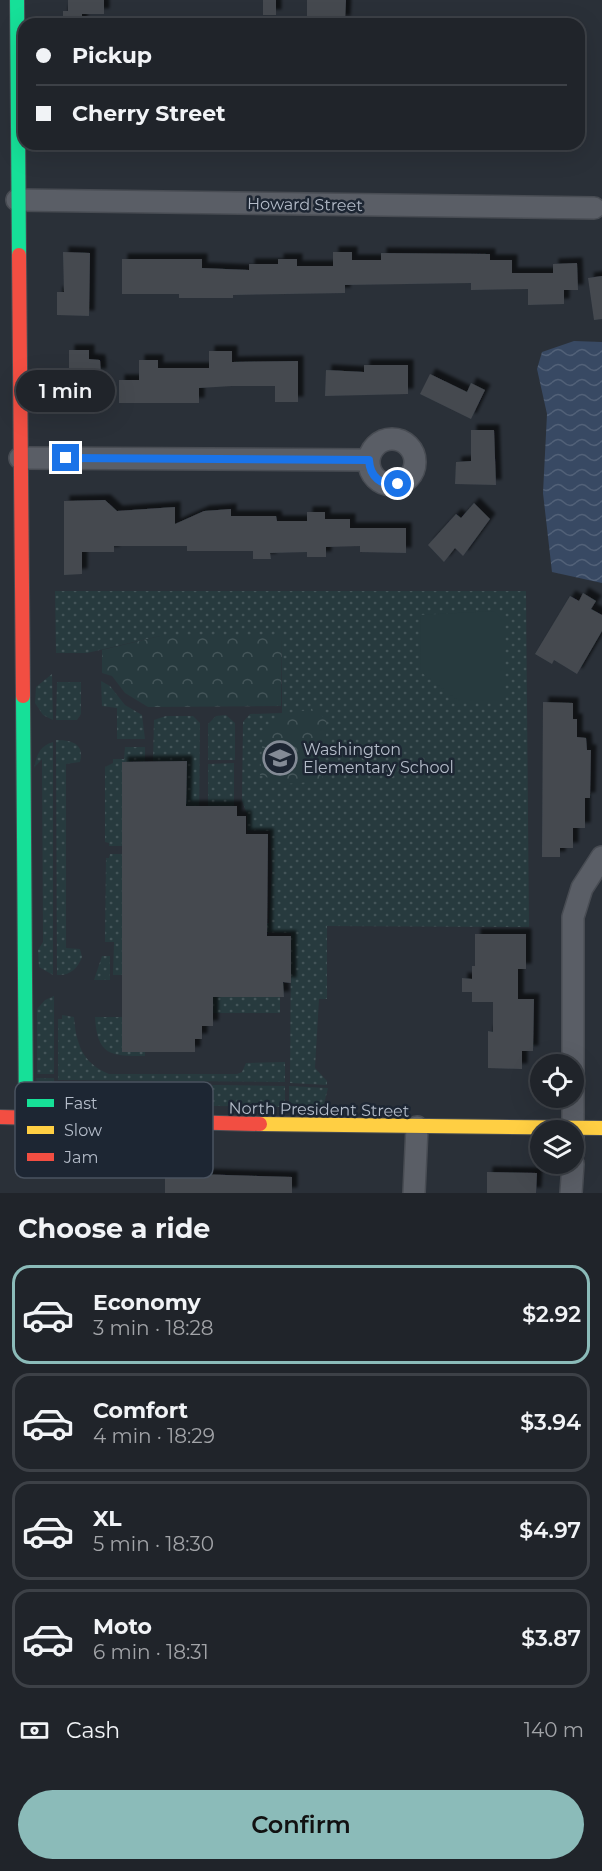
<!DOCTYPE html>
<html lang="en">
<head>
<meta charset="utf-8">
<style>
  body { margin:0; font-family:Montserrat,sans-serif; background:#282c32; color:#f1f3f6; height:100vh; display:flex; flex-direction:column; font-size:22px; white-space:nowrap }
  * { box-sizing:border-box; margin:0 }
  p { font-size:20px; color:#a2a4a8 }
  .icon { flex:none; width:33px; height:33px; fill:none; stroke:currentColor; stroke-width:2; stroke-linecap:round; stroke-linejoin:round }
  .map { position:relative; height:1193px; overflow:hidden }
  .sheet { display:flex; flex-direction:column; background:#20242a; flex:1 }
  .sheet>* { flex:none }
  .banner { position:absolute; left:18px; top:18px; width:567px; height:132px; border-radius:18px; box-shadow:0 6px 24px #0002,0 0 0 2px #3d4147; display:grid; align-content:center; height:132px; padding:0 18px; background:#20242a }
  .controls { position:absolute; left:530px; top:1054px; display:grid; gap:12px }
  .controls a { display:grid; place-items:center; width:54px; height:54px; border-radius:50%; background:#20242a; box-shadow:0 6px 24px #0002,0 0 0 2px #3d4147; font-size:30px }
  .end { position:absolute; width:27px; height:27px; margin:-14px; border:8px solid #1a73e8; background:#fff; box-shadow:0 0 0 3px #fff }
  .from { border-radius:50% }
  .bubble { position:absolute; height:42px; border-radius:21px; background:#20242a; box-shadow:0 6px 24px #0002,0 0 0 2px #3d4147; font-size:20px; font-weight:600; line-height:42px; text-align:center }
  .banner b { display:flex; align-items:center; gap:21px; height:57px; font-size:22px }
  .banner b+b { border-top:2px solid #3d4147 }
  .banner i { width:15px; height:15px; background:#f1f3f6 }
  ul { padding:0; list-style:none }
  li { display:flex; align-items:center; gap:18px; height:99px; margin:0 12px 9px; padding:0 6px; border:3px solid #3d4147; border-radius:18px }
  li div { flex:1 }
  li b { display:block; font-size:22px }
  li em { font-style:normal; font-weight:600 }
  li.active { border-color:#8bbbb9 }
  li>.icon { width:54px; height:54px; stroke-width:1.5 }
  h2 { padding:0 18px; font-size:27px; line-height:72px }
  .pay { display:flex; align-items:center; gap:15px; height:66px; padding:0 18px; font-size:22px }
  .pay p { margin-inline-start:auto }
  .action { display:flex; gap:12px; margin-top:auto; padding:12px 18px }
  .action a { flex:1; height:69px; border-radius:36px; background:#8bbbb9; color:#111; font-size:24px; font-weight:600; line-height:69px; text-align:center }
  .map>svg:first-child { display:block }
</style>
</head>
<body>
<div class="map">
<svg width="602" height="1193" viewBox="0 0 602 1193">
  <defs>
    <pattern id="grass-dots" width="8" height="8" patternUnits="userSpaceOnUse" patternTransform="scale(1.5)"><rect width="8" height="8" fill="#273a3e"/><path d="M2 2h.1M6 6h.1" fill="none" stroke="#445559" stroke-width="1.8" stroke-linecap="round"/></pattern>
    <pattern id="park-crowns" width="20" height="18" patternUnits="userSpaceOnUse" patternTransform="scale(1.5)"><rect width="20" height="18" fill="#273a3e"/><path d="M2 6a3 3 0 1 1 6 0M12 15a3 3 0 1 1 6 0" fill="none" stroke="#445559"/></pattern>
    <pattern id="water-waves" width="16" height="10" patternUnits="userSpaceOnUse" patternTransform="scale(1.5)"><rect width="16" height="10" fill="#384963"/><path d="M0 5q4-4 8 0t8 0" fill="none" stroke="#526178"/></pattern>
    <filter id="shadow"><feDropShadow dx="5.5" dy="-5.5" stdDeviation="1.5" flood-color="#0009"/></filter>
  </defs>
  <rect width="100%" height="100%" fill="#2a3038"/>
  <path fill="url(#grass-dots)" d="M55,591H526L529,927L327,926V999H319L315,1068L327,1081V1085L290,1083L291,933L214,931V924L269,923L272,871L270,831L247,830V814L242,801L243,722L250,714L282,713V636H160L87,653H56Z
    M52,674L53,720L43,715L35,703L36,687Z
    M101,681L110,686L125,705L142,715L145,739H117V708L102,706Z
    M57,682H81V714L77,720H56Z
    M226,715L235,723V760H208V724L216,716Z
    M166,716H193L200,723L199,826H186V761H153L154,720Z
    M56,740C72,740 85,744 80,762L66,764V948L80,949L82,957C78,968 70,976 57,975Z
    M53,742V975L39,967L38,950L43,942L42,759L34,768C37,755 39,746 53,742Z
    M125,747H145V761L122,762V846H109V843L105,842V767L113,763V759H124Z
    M234,763V806H208V764Z
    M110,854H122V975H113L114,942H105L106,858H109Z
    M102,956H110V980H94Z
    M54,996V1074H37V1009L45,1000Z
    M213,997H280V1013H213Z
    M62,1015L74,1017C76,1043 82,1063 109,1074H237L242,1072L246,1063L285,1062V1082L58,1080V1019H62Z
    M95,1017H122V1052H145V1056C111,1056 97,1056 95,1017Z
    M36,1078H54L55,1103L40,1096Z
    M58,1083L285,1086V1107L59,1104Z
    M289,1086L328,1088L323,1108H289Z"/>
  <path fill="url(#park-crowns)" d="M282,635L281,706L148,707L125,693L112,676L102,673V650L160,636Z
    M316,708L327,722L322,781L286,784L260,775L263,734L280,715Z"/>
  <path fill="#273a3e" d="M494,611L505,622V702H460L421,672L420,615Z"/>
  <path fill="url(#water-waves)" d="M574,341L602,342V583L552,572L543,493L547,414L537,369L542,352Z"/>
  <path fill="#444950" filter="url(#shadow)" d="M68,0H104V14H82V24H63V11H68Z
    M263,0H276V15H263Z
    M307,0H346L345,21H307Z
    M63,252L90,253L89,316L57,315V292H64Z
    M333,252H352V260H381V253L490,254V260H512V273H553V264L577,263L578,290H564V304L528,305V289L471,290V283L345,285V293L233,295V298H179V294H122V259H202V268L249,270V264H278V259H297V266H333Z
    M602,276V319L594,320L588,278Z
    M69,350H89V359L100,360L101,374H88V400H58V381H69Z
    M209,351H232V362L298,361V402H275V386H232L199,388V403H119V380H139V360H158V368H209Z
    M364,365H408V394L325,396L326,370L364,372Z
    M430,374L467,392L471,383L485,390L471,419L420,394Z
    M471,430H494L496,485L455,484L456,462L471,461Z
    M105,500L117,511L175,507V524L204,511L231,509V516H276L277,521H307V512H325V519H350V528H406V553L360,552V546L326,547V557H307V552L270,553L271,559H253V551H187V546H114V552H82V574L64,575V501Z
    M474,503L490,519L463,556L455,548L444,562L428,545L456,514L461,518Z
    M583,593L596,601L591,609L602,615V631L577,674L554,660L552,664L535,654L570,596L579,601Z
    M543,702L573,703V719H577V737L586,738L587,750H591L590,798H585V828H573V848H560V857H542Z
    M187,761L186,806H237V816H246V834H268L267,936H291V983L283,982L284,997H213V1026H202V1039H195V1052H122V762Z
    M475,934H526V969H518V999H534L533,1051H522V1069L488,1068V1031L493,1032V1002H472V992H462V978L472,979V966H475Z
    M487,1172L537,1173L536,1193H487Z
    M165,1173L292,1177V1193H165Z"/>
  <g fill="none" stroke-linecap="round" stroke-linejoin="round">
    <defs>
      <path id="street" d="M17,200L594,208
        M369 462a23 23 0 1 1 46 0a23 23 0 1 1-46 0Z
        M20,458L369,460
        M573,1153V917L582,888L602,857
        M414,1193L417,1127
        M571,1193L573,1164"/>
      <path id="fast" d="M17,0L19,255
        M23,696L26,1117"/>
      <path id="slow" d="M260,1124L602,1128"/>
      <path id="jam" d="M19,255L23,696
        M0,1117L260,1124"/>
    </defs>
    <use href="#street" stroke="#484c53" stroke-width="24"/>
    <use href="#fast" stroke="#484c53" stroke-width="16"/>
    <use href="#slow" stroke="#484c53" stroke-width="16"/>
    <use href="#jam" stroke="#484c53" stroke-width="16"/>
    <use href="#street" stroke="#5a5e66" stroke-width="21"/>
    <use href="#fast" stroke="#16e098" stroke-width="14"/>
    <use href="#slow" stroke="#ffcf43" stroke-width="14"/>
    <use href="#jam" stroke="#f24e42" stroke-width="14"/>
  </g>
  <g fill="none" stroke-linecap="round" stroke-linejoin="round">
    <path stroke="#1a73e8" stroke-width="8" d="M66,458L369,460C370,477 381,486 398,484"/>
  </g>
  <defs>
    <symbol id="school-ring" viewBox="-11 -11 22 22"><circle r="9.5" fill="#1d2633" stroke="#848b96" stroke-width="1.5"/><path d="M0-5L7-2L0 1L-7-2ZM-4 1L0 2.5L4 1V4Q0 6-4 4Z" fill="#848b96"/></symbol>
  </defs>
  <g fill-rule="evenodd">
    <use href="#school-ring" x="261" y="739" width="38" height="38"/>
  </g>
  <g text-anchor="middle" stroke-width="5" stroke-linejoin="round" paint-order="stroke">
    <g font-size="16" fill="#b4bcc9" stroke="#1d2633">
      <text transform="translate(305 204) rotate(1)" y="6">Howard Street</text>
      <text transform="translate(319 1109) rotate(1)" y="6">North President Street</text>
    </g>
    <g font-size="16" fill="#b4bcc9" stroke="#1d2633" text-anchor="start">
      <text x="303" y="755">Washington<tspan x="303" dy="18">Elementary School</tspan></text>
    </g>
  </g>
  <rect x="15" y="1082" width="198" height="96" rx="9" fill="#1d2633" stroke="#4a5360" stroke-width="1.5"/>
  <rect x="27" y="1099" width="27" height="8" fill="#16e098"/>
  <rect x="27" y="1126" width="27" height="8" fill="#ffcf43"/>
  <rect x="27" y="1153" width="27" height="8" fill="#f24e42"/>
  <g font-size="16" fill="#b4bcc9">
    <text x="64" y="1109">Fast</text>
    <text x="64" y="1136">Slow</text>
    <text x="64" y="1163">Jam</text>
  </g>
</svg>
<div class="controls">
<a><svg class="icon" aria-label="locate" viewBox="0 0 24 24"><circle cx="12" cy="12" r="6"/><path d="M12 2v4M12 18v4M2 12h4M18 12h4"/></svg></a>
<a><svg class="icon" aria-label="layers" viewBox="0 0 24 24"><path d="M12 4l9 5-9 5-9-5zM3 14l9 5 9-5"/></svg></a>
</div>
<i class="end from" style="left:398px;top:484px"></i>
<i class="end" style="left:66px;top:458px"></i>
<div class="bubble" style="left:16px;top:370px;width:99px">1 min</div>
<div class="banner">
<b><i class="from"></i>Pickup</b>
<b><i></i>Cherry Street</b>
</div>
</div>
<section class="sheet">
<h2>Choose a ride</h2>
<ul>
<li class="active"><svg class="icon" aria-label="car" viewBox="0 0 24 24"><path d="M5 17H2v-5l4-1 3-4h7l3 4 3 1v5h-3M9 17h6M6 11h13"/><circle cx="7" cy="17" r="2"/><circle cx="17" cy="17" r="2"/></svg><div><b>Economy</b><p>3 min · 18:28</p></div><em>$2.92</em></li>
<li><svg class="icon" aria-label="car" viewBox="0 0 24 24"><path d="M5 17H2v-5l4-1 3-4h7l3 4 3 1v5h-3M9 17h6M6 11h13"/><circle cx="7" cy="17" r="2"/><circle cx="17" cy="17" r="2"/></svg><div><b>Comfort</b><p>4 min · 18:29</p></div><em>$3.94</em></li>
<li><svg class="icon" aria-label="car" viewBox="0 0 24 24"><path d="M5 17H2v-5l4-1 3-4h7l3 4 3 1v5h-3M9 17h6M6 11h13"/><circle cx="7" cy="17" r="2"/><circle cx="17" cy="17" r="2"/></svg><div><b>XL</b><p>5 min · 18:30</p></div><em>$4.97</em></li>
<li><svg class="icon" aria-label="car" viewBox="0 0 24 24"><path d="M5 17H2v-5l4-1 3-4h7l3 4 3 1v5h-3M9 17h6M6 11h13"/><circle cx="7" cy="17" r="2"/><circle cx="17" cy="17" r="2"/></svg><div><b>Moto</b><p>6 min · 18:31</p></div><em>$3.87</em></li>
</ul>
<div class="pay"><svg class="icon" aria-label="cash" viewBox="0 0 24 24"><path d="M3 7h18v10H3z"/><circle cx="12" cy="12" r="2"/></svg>Cash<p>140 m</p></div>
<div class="action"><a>Confirm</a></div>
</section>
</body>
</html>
